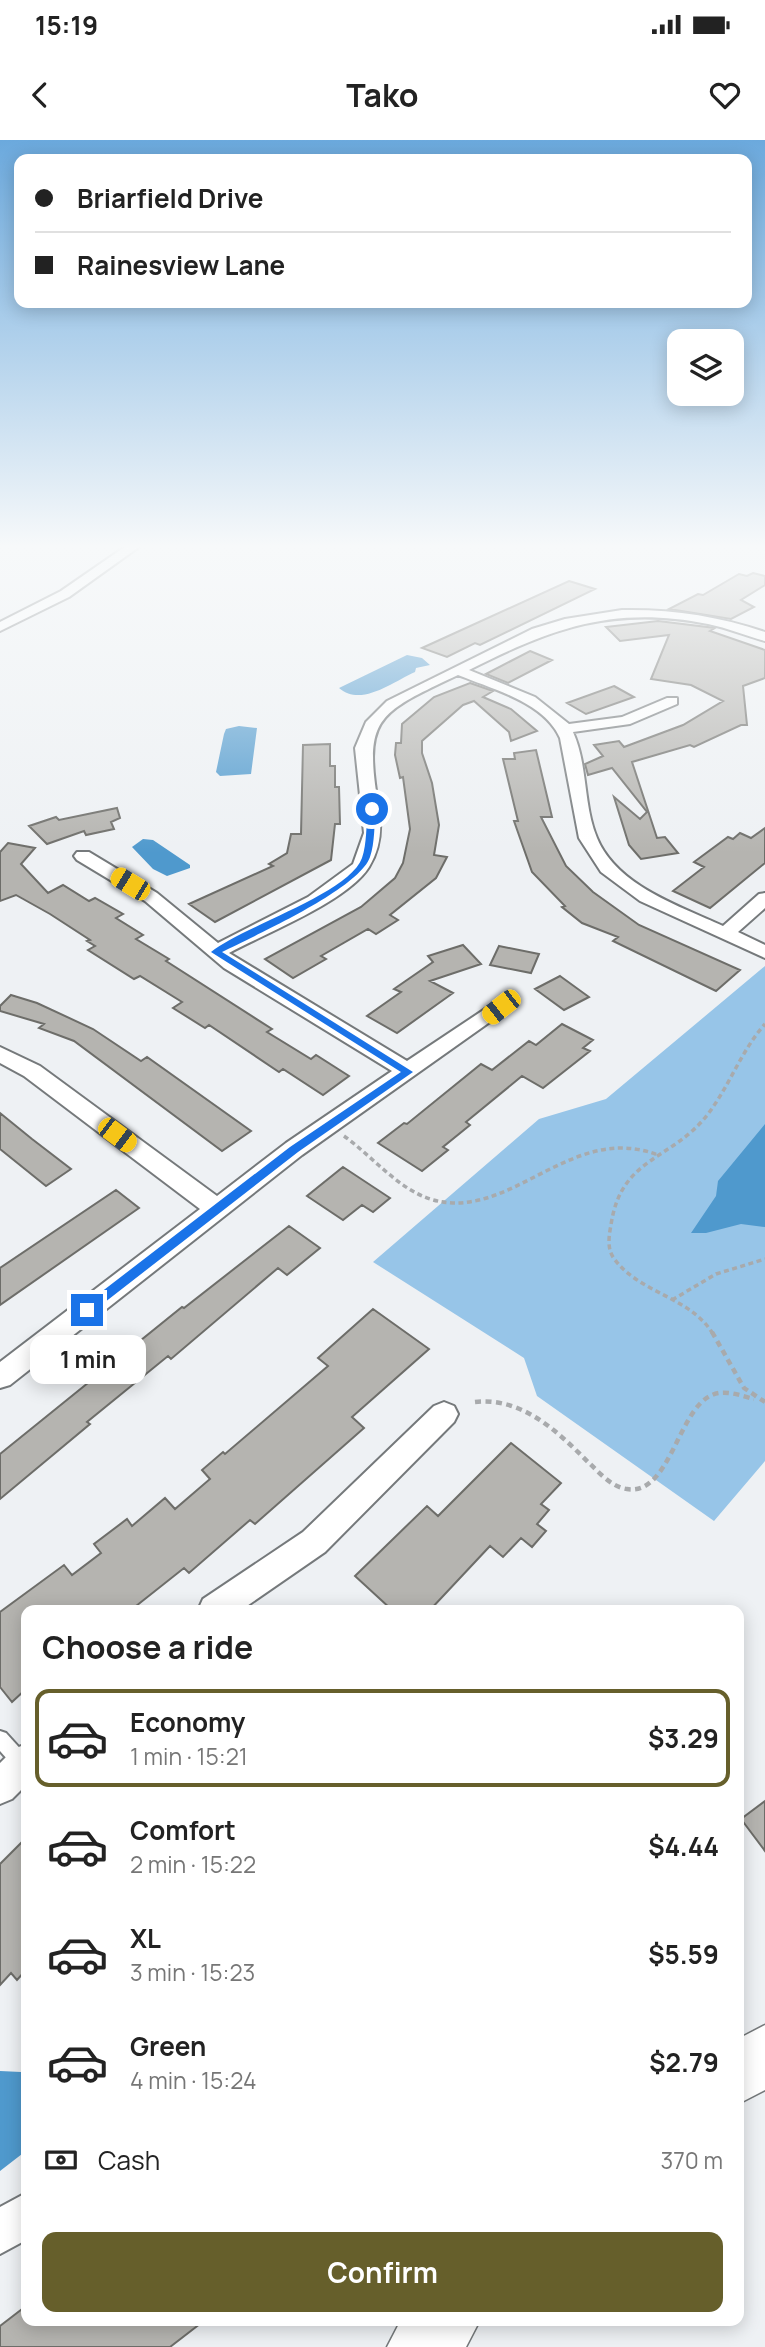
<!DOCTYPE html>
<html lang="en">
<head>
<meta charset="utf-8">
<style>
  body { margin:0; font-family:Manrope,sans-serif; background:#f6f6f6; color:#222; height:100vh; display:flex; flex-direction:column; font-size:26px; white-space:nowrap }
  * { box-sizing:border-box; margin:0 }
  p { font-size:23px; color:#767676 }
  .icon { flex:none; width:38px; height:38px; fill:none; stroke:currentColor; stroke-width:2; stroke-linecap:round; stroke-linejoin:round }
  .map { position:relative; flex:1; overflow:hidden }
  .side { position:absolute; left:21px; top:1465px; width:723px; height:721px; display:flex; flex-direction:column; background:#fff; border-radius:14px; box-shadow:0 4px 18px #0003 }
  .side>* { flex:none }
  .top-card { position:absolute; left:14px; top:14px; width:738px; height:154px; border-radius:14px; box-shadow:0 4px 18px #0003; display:grid; align-content:center; height:154px; padding:0 21px; background:#fff }
  .tools { position:absolute; left:667px; top:189px; display:grid; gap:14px }
  .tools a { display:grid; place-items:center; width:77px; height:77px; border-radius:14px; background:#fff; box-shadow:0 4px 18px #0003; font-size:35px }
  .end { position:absolute; width:32px; height:32px; margin:-16px; border:9px solid #1a73e8; background:#fff; box-shadow:0 0 0 4px #fff }
  .from { border-radius:50% }
  .bubble { position:absolute; height:49px; border-radius:14px; background:#fff; box-shadow:0 4px 18px #0003; font-size:23px; font-weight:700; line-height:49px; text-align:center }
  .car { position:absolute; width:21px; height:42px; margin:-21px -10px; border-radius:9px; box-shadow:0 0 5px 2px #0007; background:linear-gradient(#f5c518 24%,#345 0 40%,#f5c518 0 76%,#345 0 86%,#f5c518 0) }
  .top-card b { display:flex; align-items:center; gap:24px; height:66px; font-size:26px }
  .top-card b+b { border-top:2px solid #e0e0e0 }
  .top-card i { width:18px; height:18px; background:#222 }
  ul { padding:0; list-style:none }
  li { display:flex; align-items:center; gap:21px; height:98px; margin:0 14px 10px; padding:0 7px; border:4px solid transparent; border-radius:14px }
  li div { flex:1 }
  li b { display:block; font-size:26px }
  li em { font-style:normal; font-weight:700 }
  li.current { border-color:#665f2b }
  li>.icon { width:63px; height:63px; stroke-width:1.5 }
  h2 { padding:0 21px; font-size:32px; line-height:84px }
  .pay { display:flex; align-items:center; gap:18px; height:77px; padding:0 21px; font-size:26px }
  .pay p { margin-inline-start:auto }
  .primary-button { display:flex; gap:14px; margin-top:auto; padding:14px 21px }
  .primary-button a { flex:1; height:80px; border-radius:14px; background:#665f2b; color:#fff; font-size:28px; font-weight:700; line-height:80px; text-align:center }
  .status { display:flex; justify-content:space-between; align-items:center; height:49px; padding:0 35px; background:#fff; direction:ltr }
  .status svg { height:19px; fill:currentColor }
  header { display:flex; justify-content:space-between; align-items:center; height:91px; padding:0 21px; background:#fff; font-size:32px; font-weight:700 }
  .map>svg:first-child { display:block }
</style>
</head>
<body>
<div class="status"><b>15:19</b><svg viewBox="0 0 49 12"><path d="M0 12V9h3v3zM5 12V6h3v6zM10 12V3h3v9zM15 12V0h3v12zM26 1h20v11H26zM47 4h2v5h-2z"/></svg></div>
<header><svg class="icon" aria-label="back" viewBox="0 0 24 24"><path d="M15 5l-7 7 7 7"/></svg>Tako<svg class="icon" aria-label="heart" viewBox="0 0 24 24"><path d="M12 20l-8-8c-3-5 5-10 8-4 3-6 11-1 8 4z"/></svg></header>
<div class="map">
<svg width="765" height="2207" viewBox="0 0 765 2207">
  <rect width="100%" height="100%" fill="#eef1f4"/>
  <path fill="#97c5e8" d="M765,826V1321L714,1381L537,1256L524,1218L373,1122L539,979L606,959Z"/>
  <path fill="#4f99cd" d="M407,515L422,518L430,525L416,528L415,532C391,543 361,567 339,548Z
    M239,586L257,588L251,634L220,636L216,632L224,594L226,589Z
    M143,699L153,700L190,725V728L167,736L153,729L132,707Z
    M765,984V1087L741,1084L706,1093H691L716,1056L718,1041Z
    M0,1931L21,1932L26,1940V2006L22,2014L0,2031Z"/>
  <path fill="#b5b4b0" stroke="#6d6d69" stroke-width="2" d="M753,433L765,436V445L741,460L754,467L731,479L669,469L698,454L703,455L739,434L747,436Z
    M569,441L595,449L480,505L475,503L447,517L422,508Z
    M658,481L715,488L710,491L765,510V538L743,546L747,585H741L694,607L690,605L632,622L657,698L665,697L678,713L641,719L629,705L614,657L640,679L647,672L612,628L588,635L585,624L603,616L594,605L619,601L624,607L683,585L723,561L691,545L651,539L669,495L620,501L606,487Z
    M530,511L552,520L508,543L486,534Z
    M470,543L493,551L483,557L511,569L537,591L511,601L509,592L474,561L463,565L422,601V613L432,643L439,685L434,715L447,717L436,738L390,775L398,780L376,794L368,789L321,816L326,819L293,838L265,819L361,767L395,738L403,723L410,689L403,637L400,638L395,615L396,603H401L402,584L434,557Z
    M614,546L634,557L586,574L567,563Z
    M330,604V626H335V647H339L340,684H335L331,720L215,782L189,764L273,726L269,724L287,713L291,694H301L303,605Z
    M536,610L552,677H541L566,726L593,752L639,785L740,830L716,851L613,801L618,797L582,783L562,767L565,766L532,732L514,681H518L503,619H515L514,613Z
    M117,668L120,678L111,682L114,689L86,695L84,691L47,704L29,686L56,677L59,680Z
    M765,688V723L710,768L673,751L704,727L694,722L728,697L733,699L740,693L751,698Z
    M8,703L35,708L21,724L48,753L63,745L89,761L95,758L123,774L116,778L143,795L136,799L169,819L166,821L272,889L267,892L311,919L316,915L349,936L323,955L283,929L279,932L209,885L205,888L173,868L182,862L140,836L134,839L88,810L95,806L87,801L90,800L50,774L16,755L0,761V712Z
    M463,805L481,824L430,841L453,853L397,893L367,876L401,852L394,849L433,822L428,816Z
    M499,806L539,814L531,833L490,825Z
    M560,836L589,857L564,870L535,849Z
    M11,855L37,863L93,889L141,921L147,917L251,991L222,1011L74,901L39,888L44,884L0,871V866Z
    M562,884L593,900L583,908L590,911L543,948L522,936L466,982L470,985L443,1007L448,1010L422,1031L378,1003L404,983L407,984L481,924L492,930L529,901L536,905Z
    M0,973L32,999L71,1029L46,1046L0,1009Z
    M343,1027L390,1058L373,1072L362,1065L343,1080L307,1056Z
    M116,1050L139,1068L0,1165V1128Z
    M289,1086L320,1108L287,1135L278,1128L171,1219L168,1216L87,1282L90,1284L0,1359V1314L182,1167L184,1168Z
    M373,1169L429,1209L352,1277L364,1288L255,1384L250,1380L189,1433L184,1428L131,1470H26V1549L12,1562L0,1547V1472L64,1425L72,1435L101,1413L94,1404L127,1379L132,1386L165,1358L175,1369L210,1339L202,1330L223,1312L225,1314L328,1226L318,1218Z
    M511,1303L561,1343L541,1364L549,1370L537,1384L546,1391L532,1407L521,1398L503,1417L490,1406L430,1470H392L355,1436L427,1366L438,1376Z
    M765,1661V1711L741,1679Z
    M26,1698V1830L17,1840L11,1833L0,1845V1724Z
    M26,2166V2180H205L170,2207H0V2186Z"/>
  <g fill="none" stroke-linecap="round" stroke-linejoin="round">
    <defs>
      <path id="service" d="M0,1591L6,1593L26,1615V1628L21,1630L15,1628L0,1611Z"/>
      <path id="minor" d="M129,404H143L69,457L0,491V482L61,451Z
        M622,470C672,469 718,476 765,492V501C746,496 728,488 708,484C614,465 552,488 469,530L535,557L569,584L622,577L667,558H677V564L630,584L573,592C588,625 583,665 597,698C617,746 680,766 723,786L759,754L765,753V768L738,792L765,805V818L640,761L601,732L579,698L560,598C544,562 492,549 458,535C376,574 363,577 379,670C382,690 380,709 369,727C348,761 266,793 229,813L407,921L494,863L501,861L511,867L302,1015L10,1245L0,1248V1222L200,1069L24,936L0,923V907L40,926L217,1056L286,1003L392,931L224,828L145,761L77,720L74,716L77,712H89L157,753L218,803L308,757L353,724L364,693L355,608L366,582L387,561L532,489L565,479Z
        M444,1262L454,1266L458,1274L454,1282L325,1412L241,1470H198L203,1459L303,1392L434,1266Z
        M26,1604V1645L12,1659L0,1664V1623L14,1609Z
        M26,2053V2100L0,2114V2067Z"/>
      <path id="secondary" d="M765,1885V1950L738,1964V1899Z
        M401,2180H480L466,2207H387Z"/>
    </defs>
    <use href="#service" stroke="#75797b" stroke-width="4"/>
    <use href="#minor" stroke="#75797b" stroke-width="4"/>
    <use href="#secondary" stroke="#75797b" stroke-width="3"/>
    <path stroke="#a8aaac" stroke-width="3.5" stroke-dasharray="5 3.5" stroke-linecap="butt" d="M344,996C372,1016 397,1048 430,1059C510,1084 570,981 658,1015
      M672,1160L716,1134L765,1119
      M713,1194C690,1156 637,1153 613,1117C607,1108 609,1095 611,1085C621,1016 672,1021 708,974C730,945 741,911 765,884"/>
    <path stroke="#a8aaac" stroke-width="4.5" stroke-dasharray="6 4.5" stroke-linecap="butt" d="M712,1192L744,1248L765,1262
      M475,1262C522,1257 557,1291 588,1322C599,1332 611,1347 627,1349C670,1356 678,1269 712,1255C725,1249 742,1256 754,1259"/>
    <use href="#service" fill="#fff" fill-rule="evenodd"/>
    <use href="#minor" fill="#fff" fill-rule="evenodd"/>
    <use href="#secondary" fill="#fff" fill-rule="evenodd"/>
  </g>
  <linearGradient id="sky" x2="0" y2="1"><stop stop-color="#6ba9dd"/><stop offset="0.57" stop-color="#f7f9fa"/><stop offset="1" stop-color="#f7f9fa" stop-opacity="0"/></linearGradient>
  <rect width="765" height="713" fill="url(#sky)"/>
  <path fill="#1a73e8" d="M372,667L376,669C374,684 375,703 370,717C359,749 254,796 222,812L413,932L298,1012L91,1173H83V1166L290,1007L401,932L211,812C243,786 349,754 362,718C367,704 366,684 368,669Z"/>
</svg>
<div class="tools">
<a><svg class="icon" aria-label="layers" viewBox="0 0 24 24"><path d="M12 4l9 5-9 5-9-5zM3 14l9 5 9-5"/></svg></a>
</div>
<i class="end from" style="left:372px;top:669px"></i>
<i class="end" style="left:87px;top:1170px"></i>
<div class="bubble" style="left:30px;top:1195px;width:116px">1 min</div>
<i class="car" style="left:130px;top:744px;rotate:301deg"></i>
<i class="car" style="left:501px;top:867px;rotate:232deg"></i>
<i class="car" style="left:117px;top:995px;rotate:127deg"></i>
<div class="top-card">
<b><i class="from"></i>Briarfield Drive</b>
<b><i></i>Rainesview Lane</b>
</div>
<section class="side">
<h2>Choose a ride</h2>
<ul>
<li class="current"><svg class="icon" aria-label="car" viewBox="0 0 24 24"><path d="M5 17H2v-5l4-1 3-4h7l3 4 3 1v5h-3M9 17h6M6 11h13"/><circle cx="7" cy="17" r="2"/><circle cx="17" cy="17" r="2"/></svg><div><b>Economy</b><p>1 min · 15:21</p></div><em>$3.29</em></li>
<li><svg class="icon" aria-label="car" viewBox="0 0 24 24"><path d="M5 17H2v-5l4-1 3-4h7l3 4 3 1v5h-3M9 17h6M6 11h13"/><circle cx="7" cy="17" r="2"/><circle cx="17" cy="17" r="2"/></svg><div><b>Comfort</b><p>2 min · 15:22</p></div><em>$4.44</em></li>
<li><svg class="icon" aria-label="car" viewBox="0 0 24 24"><path d="M5 17H2v-5l4-1 3-4h7l3 4 3 1v5h-3M9 17h6M6 11h13"/><circle cx="7" cy="17" r="2"/><circle cx="17" cy="17" r="2"/></svg><div><b>XL</b><p>3 min · 15:23</p></div><em>$5.59</em></li>
<li><svg class="icon" aria-label="car" viewBox="0 0 24 24"><path d="M5 17H2v-5l4-1 3-4h7l3 4 3 1v5h-3M9 17h6M6 11h13"/><circle cx="7" cy="17" r="2"/><circle cx="17" cy="17" r="2"/></svg><div><b>Green</b><p>4 min · 15:24</p></div><em>$2.79</em></li>
</ul>
<div class="pay"><svg class="icon" aria-label="cash" viewBox="0 0 24 24"><path d="M3 7h18v10H3z"/><circle cx="12" cy="12" r="2"/></svg>Cash<p>370 m</p></div>
<div class="primary-button"><a>Confirm</a></div>
</section>
</div>
</body>
</html>
